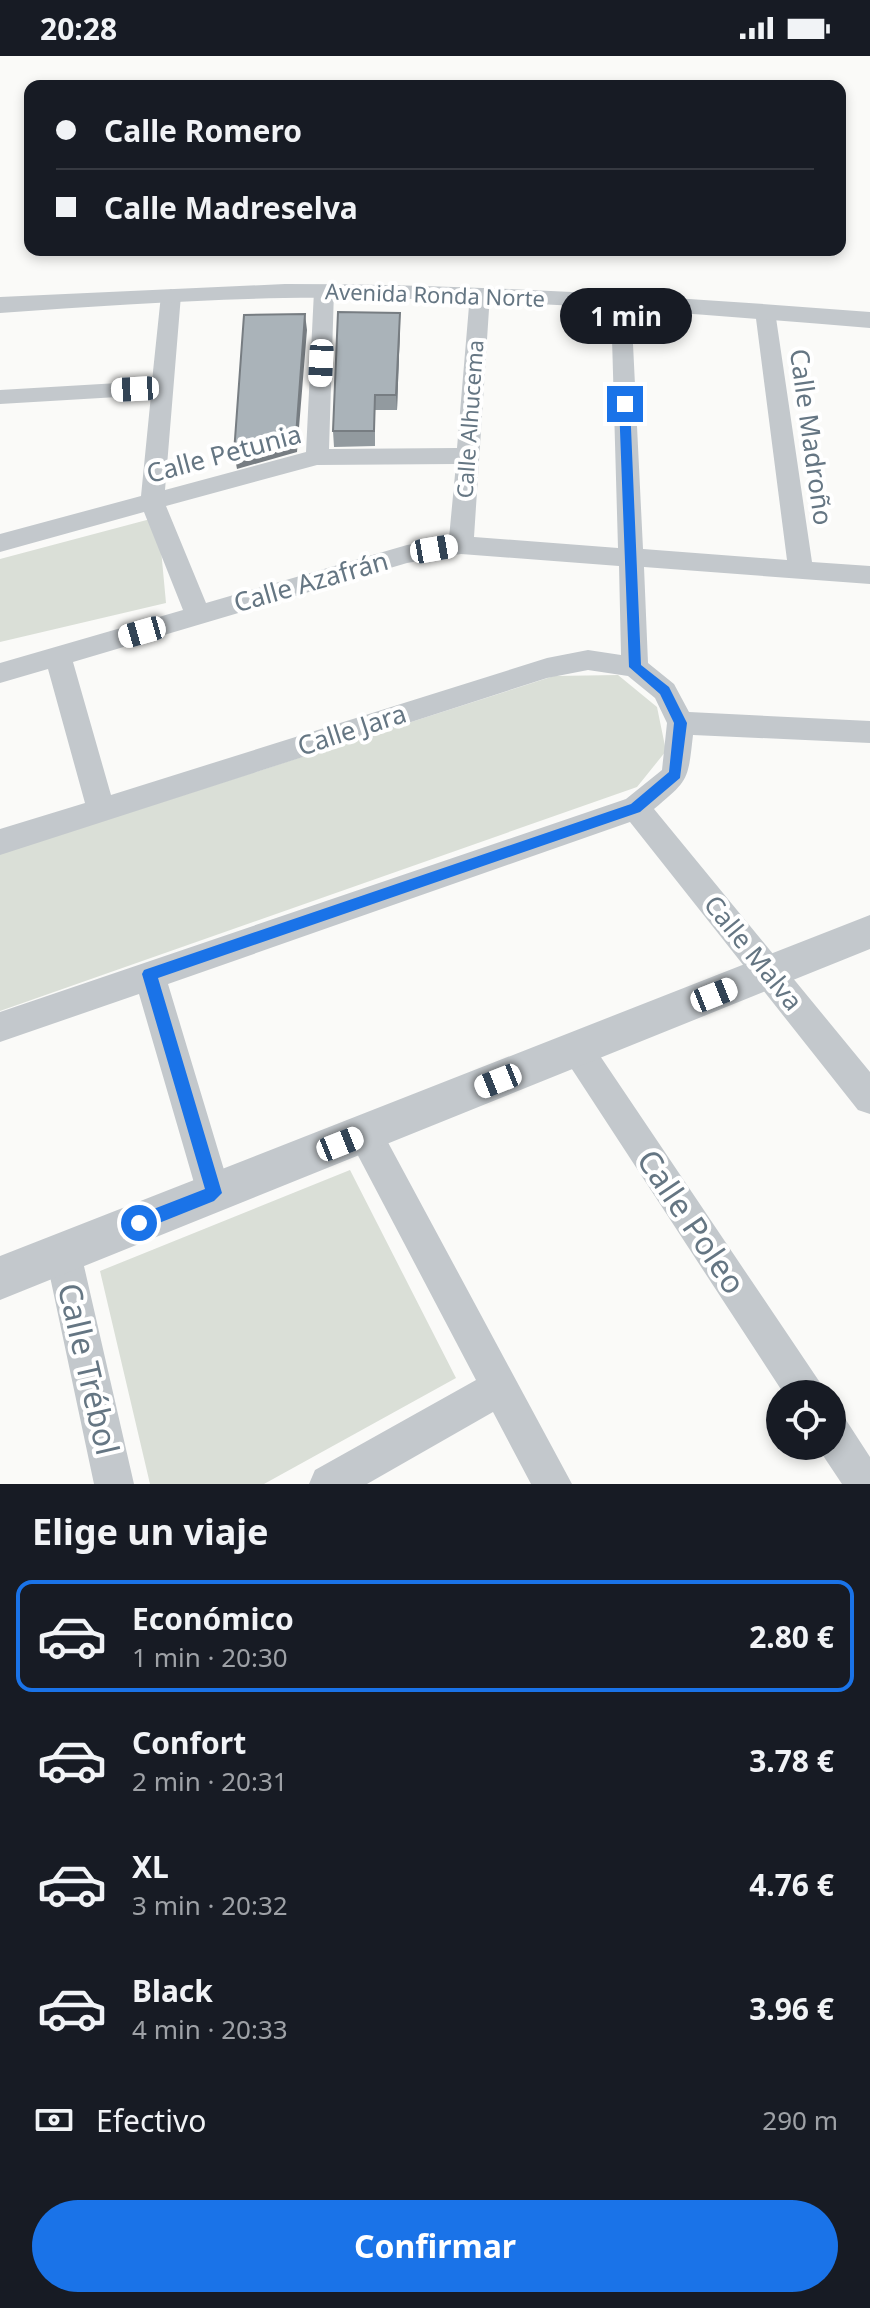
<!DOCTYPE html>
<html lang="es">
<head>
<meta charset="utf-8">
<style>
  body { margin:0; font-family:"Noto Sans",sans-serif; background:#20242c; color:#f1f3f6; height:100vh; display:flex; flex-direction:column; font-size:30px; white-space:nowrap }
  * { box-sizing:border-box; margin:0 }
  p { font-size:26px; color:#9ea1a6 }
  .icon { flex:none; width:44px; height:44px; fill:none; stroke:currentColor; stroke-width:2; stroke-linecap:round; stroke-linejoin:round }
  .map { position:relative; height:1428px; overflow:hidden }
  .drawer { display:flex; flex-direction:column; background:#171b24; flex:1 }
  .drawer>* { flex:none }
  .hud { position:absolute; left:24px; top:24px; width:822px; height:176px; border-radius:16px; box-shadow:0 4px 12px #0003; display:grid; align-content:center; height:176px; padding:0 32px; background:#171b24 }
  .fabs { position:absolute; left:766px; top:1324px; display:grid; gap:16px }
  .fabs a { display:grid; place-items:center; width:80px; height:80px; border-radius:50%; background:#171b24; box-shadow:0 4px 12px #0003; font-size:40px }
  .end { position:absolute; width:36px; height:36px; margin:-18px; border:10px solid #1a73e8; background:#fff; box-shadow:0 0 0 4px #fff }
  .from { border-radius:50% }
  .bubble { position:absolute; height:56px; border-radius:28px; background:#171b24; box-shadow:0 4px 12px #0003; font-size:26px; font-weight:700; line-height:56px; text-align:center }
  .car { position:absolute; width:24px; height:48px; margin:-24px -12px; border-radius:10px; box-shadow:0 0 6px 2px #0007; background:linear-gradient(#fff 24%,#345 0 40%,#fff 0 76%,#345 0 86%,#fff 0) }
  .hud b { display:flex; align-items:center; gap:28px; height:76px; font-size:30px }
  .hud b+b { border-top:2px solid #363941 }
  .hud i { width:20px; height:20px; background:#f1f3f6 }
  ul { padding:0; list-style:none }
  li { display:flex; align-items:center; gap:24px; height:112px; margin:0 16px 12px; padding:0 16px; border:4px solid transparent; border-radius:16px }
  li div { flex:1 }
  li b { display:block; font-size:30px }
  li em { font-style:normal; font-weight:700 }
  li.current { border-color:#1a73e8 }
  li>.icon { width:72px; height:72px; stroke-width:1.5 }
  h2 { padding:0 32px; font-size:36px; line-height:96px }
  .pay { display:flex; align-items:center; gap:20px; height:88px; padding:0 32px; font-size:30px }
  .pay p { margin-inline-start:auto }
  .primary-button { display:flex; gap:16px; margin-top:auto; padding:16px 32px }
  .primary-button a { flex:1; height:92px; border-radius:48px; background:#1a73e8; color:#fff; font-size:32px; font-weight:700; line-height:92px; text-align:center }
  .status { display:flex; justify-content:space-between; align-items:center; height:56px; padding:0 40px; background:#171b24; direction:ltr }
  .status svg { height:22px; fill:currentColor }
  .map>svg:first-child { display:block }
</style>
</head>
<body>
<div class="status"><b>20:28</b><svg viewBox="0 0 49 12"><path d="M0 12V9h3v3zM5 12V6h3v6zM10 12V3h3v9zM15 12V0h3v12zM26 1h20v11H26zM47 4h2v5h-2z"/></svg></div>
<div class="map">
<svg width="870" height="1428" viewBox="0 0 870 1428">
  <rect width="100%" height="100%" fill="#fafaf8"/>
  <path fill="#dadfd7" d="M158,461L166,547L0,586V503Z
    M618,619L657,651L666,695L637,731L0,955V798L554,620Z
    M350,1114L456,1322L264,1428H150L100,1215Z"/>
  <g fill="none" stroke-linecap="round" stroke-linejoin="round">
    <path fill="#c3c8cc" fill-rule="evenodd" d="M324,229L334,235L329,393L457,392L470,238L480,232L487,234L490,238L474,481L618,492L611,247L614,243H628L631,247L643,493L787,504L755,255L765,249L775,255L812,506L870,510V528L644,511L648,607L674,628L689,656L870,665V687L693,679C688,724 689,724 654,753L870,1016V1058L858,1054L630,766L168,928L231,1137L226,1149L214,1154L202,1149L197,1137L139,938L0,986V956L626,743L662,714L667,667L655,642L628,620L588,614L547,622L0,799V773L85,747L48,613L0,627V607L183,554L144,456L0,496V478L141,440L151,339L0,348V334L152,325L161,239L171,233L181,239L165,434L306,396L314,235ZM456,408L449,482L407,489L206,547L166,450L317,409ZM461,498L619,510L621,599L588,594L547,602L111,739L73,606L407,507Z
      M577,977L588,982L819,1325L825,1338H784L566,1004L561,993L566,982Z
      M365,1061L377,1066L572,1428H531L493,1356L367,1428H309L315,1414L476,1324L353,1090L348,1078L353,1066Z
      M63,1179L76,1184L81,1197L134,1428H94L45,1197L50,1184Z
      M832,1359L846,1364L870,1401V1428H842L818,1392L832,1390Z"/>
    <path fill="#c3c8cc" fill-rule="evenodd" d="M285,228C481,228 675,241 870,256V272C675,256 480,240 284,242C189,244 95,250 0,257V241Z
      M870,859V893L0,1244V1200Z"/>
  </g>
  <path fill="#929a9f" d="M400,272L397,354H375V390L334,391L333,375Z"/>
  <path fill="#777d82" d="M400,257V272L397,354L396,339Z
    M305,258L307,274L297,396L237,413L234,397Z"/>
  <path fill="#aab3b9" stroke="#777d82" stroke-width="2" d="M338,256L400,257L396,339H375L374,375H333Z
    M305,258L296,380L234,397L244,259Z"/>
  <path fill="#1a73e8" d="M625,344L630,348L641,609L669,631L687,667L680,722L640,756L158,922L222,1137L214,1145L139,1175L133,1173L130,1167L133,1161L205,1133L142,918L144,914L631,748L669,716L674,667L660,638L629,611L619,348Z"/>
  <g text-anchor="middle" stroke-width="8" stroke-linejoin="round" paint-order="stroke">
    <g font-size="22" fill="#657683" stroke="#fff">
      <text transform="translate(435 239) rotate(2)" y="8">Avenida Ronda Norte</text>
      <text transform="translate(470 363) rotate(-86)" y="8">Calle Alhucema</text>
    </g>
    <g font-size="26" fill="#657683" stroke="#fff">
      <text transform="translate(811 381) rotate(82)" y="9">Calle Madroño</text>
      <text transform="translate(224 398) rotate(-15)" y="9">Calle Petunia</text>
      <text transform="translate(311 526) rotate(-16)" y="9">Calle Azafrán</text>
      <text transform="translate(352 674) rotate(-18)" y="9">Calle Jara</text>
      <text transform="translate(753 897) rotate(51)" y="9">Calle Malva</text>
    </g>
    <g font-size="32" fill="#657683" stroke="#fff">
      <text transform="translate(691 1166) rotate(56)" y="11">Calle Poleo</text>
      <text transform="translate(88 1313) rotate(77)" y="11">Calle Trébol</text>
    </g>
  </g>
</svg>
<div class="fabs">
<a><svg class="icon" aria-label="locate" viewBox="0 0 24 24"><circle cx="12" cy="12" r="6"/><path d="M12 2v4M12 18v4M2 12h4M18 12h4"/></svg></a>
</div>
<i class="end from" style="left:139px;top:1167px"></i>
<i class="end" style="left:625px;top:348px"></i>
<div class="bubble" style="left:560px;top:232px;width:132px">1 min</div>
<i class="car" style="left:321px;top:307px;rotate:183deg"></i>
<i class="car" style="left:135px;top:333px;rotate:267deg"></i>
<i class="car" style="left:434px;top:493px;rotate:80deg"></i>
<i class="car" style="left:142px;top:576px;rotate:254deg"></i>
<i class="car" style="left:714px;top:939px;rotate:68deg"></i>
<i class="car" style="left:498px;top:1025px;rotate:248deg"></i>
<i class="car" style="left:340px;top:1088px;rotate:68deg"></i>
<div class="hud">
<b><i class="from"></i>Calle Romero</b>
<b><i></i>Calle Madreselva</b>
</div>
</div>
<section class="drawer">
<h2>Elige un viaje</h2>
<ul>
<li class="current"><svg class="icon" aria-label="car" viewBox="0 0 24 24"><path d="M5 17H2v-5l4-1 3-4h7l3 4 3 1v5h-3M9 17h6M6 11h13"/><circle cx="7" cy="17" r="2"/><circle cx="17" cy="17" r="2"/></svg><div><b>Económico</b><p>1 min · 20:30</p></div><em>2.80 €</em></li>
<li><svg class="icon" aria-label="car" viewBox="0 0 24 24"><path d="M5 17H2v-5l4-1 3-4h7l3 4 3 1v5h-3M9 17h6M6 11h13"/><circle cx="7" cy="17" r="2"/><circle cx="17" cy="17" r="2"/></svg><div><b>Confort</b><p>2 min · 20:31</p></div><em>3.78 €</em></li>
<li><svg class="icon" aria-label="car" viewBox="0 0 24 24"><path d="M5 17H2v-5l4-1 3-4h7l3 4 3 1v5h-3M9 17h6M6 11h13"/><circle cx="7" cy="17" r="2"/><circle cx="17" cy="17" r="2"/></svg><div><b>XL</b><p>3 min · 20:32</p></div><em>4.76 €</em></li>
<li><svg class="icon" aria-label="car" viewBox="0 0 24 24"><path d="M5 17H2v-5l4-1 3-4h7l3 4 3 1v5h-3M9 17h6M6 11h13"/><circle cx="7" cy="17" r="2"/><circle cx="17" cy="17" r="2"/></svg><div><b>Black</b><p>4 min · 20:33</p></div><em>3.96 €</em></li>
</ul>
<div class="pay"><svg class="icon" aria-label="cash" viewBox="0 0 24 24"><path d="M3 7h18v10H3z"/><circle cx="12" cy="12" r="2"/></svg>Efectivo<p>290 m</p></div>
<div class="primary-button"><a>Confirmar</a></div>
</section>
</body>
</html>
